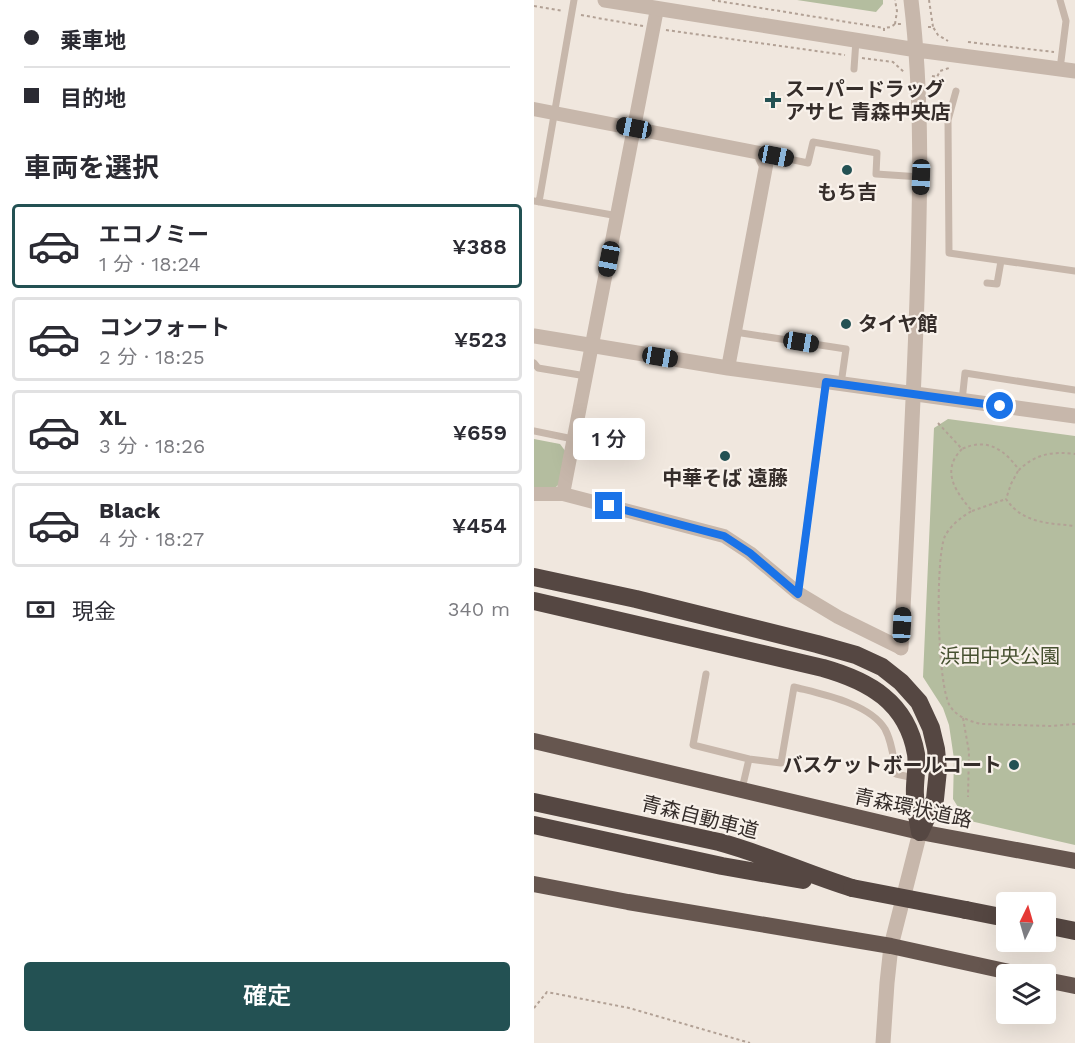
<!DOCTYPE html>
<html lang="ja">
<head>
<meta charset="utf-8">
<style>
  body { margin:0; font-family:"Work Sans","Noto Sans JP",sans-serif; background:#f2f2f3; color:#2b2b33; height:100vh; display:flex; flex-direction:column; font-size:22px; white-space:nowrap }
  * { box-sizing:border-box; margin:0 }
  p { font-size:20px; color:#7c7c81 }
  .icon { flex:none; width:33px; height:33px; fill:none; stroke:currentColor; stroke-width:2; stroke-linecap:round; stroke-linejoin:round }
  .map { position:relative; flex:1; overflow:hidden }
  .side { display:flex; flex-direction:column; background:#fff; width:534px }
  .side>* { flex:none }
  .hud { display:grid; align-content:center; height:132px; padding:0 24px; background:#fff }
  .needle { width:39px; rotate:5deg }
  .tools { position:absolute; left:462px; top:892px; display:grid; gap:12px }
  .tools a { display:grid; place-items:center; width:60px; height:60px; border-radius:6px; background:#fff; box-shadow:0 6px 24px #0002; font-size:30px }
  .end { position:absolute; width:27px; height:27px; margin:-14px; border:8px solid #1a73e8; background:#fff; box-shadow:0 0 0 3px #fff }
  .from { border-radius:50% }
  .bubble { position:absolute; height:42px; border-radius:6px; background:#fff; box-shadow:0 6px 24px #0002; font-size:20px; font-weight:600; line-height:42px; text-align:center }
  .car { position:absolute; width:18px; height:36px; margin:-18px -9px; border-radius:8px; box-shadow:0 0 4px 2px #0007; background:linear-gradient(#222 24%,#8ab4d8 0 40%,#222 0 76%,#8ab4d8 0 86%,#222 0) }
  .hud b { display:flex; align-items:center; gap:21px; height:57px; font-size:22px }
  .hud b+b { border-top:2px solid #e1e1e2 }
  .hud i { width:15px; height:15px; background:#2b2b33 }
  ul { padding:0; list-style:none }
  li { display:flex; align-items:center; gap:18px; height:84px; margin:0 12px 9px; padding:0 12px; border:3px solid #e1e1e2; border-radius:6px }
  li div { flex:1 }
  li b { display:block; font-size:22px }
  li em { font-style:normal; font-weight:600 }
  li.on { border-color:#235153 }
  li>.icon { width:54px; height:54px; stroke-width:1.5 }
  h2 { padding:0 24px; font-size:27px; line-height:72px }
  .pay { display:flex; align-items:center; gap:15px; height:66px; padding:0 24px; font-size:22px }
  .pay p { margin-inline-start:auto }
  .action { display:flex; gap:12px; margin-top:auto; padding:12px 24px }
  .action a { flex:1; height:69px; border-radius:6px; background:#235153; color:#fff; font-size:24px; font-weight:600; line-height:69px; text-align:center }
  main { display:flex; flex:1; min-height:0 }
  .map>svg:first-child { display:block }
</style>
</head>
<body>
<main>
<section class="side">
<div class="hud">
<b><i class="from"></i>乗車地</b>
<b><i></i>目的地</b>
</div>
<h2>車両を選択</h2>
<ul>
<li class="on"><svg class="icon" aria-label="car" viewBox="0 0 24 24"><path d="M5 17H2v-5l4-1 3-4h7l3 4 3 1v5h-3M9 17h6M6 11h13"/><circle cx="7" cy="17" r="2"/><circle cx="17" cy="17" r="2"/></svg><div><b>エコノミー</b><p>1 分 · 18:24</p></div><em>¥388</em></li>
<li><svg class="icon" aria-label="car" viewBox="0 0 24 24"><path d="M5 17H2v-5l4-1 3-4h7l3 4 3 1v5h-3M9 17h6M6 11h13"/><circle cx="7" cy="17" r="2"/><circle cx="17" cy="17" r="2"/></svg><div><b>コンフォート</b><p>2 分 · 18:25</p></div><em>¥523</em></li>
<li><svg class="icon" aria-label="car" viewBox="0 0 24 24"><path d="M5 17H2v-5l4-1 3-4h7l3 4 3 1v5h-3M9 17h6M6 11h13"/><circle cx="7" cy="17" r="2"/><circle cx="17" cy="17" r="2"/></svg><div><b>XL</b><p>3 分 · 18:26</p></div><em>¥659</em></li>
<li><svg class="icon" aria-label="car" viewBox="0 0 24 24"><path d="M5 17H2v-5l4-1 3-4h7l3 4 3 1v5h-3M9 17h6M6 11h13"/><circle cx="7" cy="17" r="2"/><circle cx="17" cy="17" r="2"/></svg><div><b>Black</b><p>4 分 · 18:27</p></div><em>¥454</em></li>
</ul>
<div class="pay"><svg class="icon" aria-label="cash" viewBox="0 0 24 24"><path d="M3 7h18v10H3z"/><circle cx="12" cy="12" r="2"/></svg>現金<p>340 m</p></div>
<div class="action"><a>確定</a></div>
</section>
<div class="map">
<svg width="541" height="1043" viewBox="0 0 541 1043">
  <rect width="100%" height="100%" fill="#f0e7de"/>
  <path fill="#b4bd9f" d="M263,0H349V4L342,12Z
    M414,419L541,436V845L432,820L419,799L420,759L415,725L409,708L389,677L400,428Z
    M0,439L26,444L32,452L26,483L20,489H0Z"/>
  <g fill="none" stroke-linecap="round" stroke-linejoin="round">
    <path stroke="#b2a195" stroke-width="2" stroke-dasharray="3 3" stroke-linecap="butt" d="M178,0L350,28
      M395,0L399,27
      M0,6L29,11
      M47,15L109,26
      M361,24L363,11L361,0
      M394,27H399L404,35L414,41
      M132,30L311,55
      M350,31V28L357,27L361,24H367
      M434,42L520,52
      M328,58L359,62L371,73
      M398,76L403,77L406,71L415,68
      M404,423L428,449C453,437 471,450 485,470C501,454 519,451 541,454
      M428,449C406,471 422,492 438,511C427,517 417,525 411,536C401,558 403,685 416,706C423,717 435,721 447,724L518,726L541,724
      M484,471L477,484L472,499C489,524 515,523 541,526
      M438,511L472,499
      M429,718L435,752L434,797
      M0,1008L13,992L95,1008L216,1043"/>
    <path stroke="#c7b7ab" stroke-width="7" d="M320,69L322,40
      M526,69L532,21L526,0
      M422,91L414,120L415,253L541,271
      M226,153L274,163L279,142L343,153L342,174L387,177
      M0,201L84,216
      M5,202L40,0
      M453,283L463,284L467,261
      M201,332L312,349L307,384
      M0,363L4,368L52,376
      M428,401L431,373L541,390
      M0,431L39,439
      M264,593L292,382
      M172,674L159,745L215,759L208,789
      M215,759L247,763L260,687C287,694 335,703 351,729C358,742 360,760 362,774L380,778"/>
    <path stroke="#c7b7ab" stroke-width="14" d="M0,109L226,153L232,166L194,368
      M0,494H29L190,536L216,553L264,593L304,617L367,648
      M29,494L123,9"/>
    <path stroke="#c7b7ab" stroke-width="15" d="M71,0L383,50L541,71
      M0,336L194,368L541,416
      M367,648C373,531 379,415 383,299C386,199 389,99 377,0
      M349,1043L353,983L357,946L386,832"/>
    <path stroke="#66564f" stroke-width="16" d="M0,741L386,832L541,861
      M0,884L94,902L357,946L489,975
      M512,980L541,986"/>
    <path stroke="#554742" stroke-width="18" d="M0,577L102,599L283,644L322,655L348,667L367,682L385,702L397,728L402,749L404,770L401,799L386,832
      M0,601L289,668C335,681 373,702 382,754C384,767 380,782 381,795C381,808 384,820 386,832
      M0,802L185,842C230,854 273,874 318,888
      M0,825L188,866L269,880
      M432,910L472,918
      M512,925L541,931"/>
    <path stroke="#554742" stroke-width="18" d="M318,888L432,910"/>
  </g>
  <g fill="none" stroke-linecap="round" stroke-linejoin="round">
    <path stroke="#1a73e8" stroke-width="8" d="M75,506L190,536L216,553L264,594L292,382L466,406"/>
  </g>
  <g fill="#235153" stroke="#f8f1ea" stroke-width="2">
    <path d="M236 91h6v6h6v6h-6v6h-6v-6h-6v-6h6z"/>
    <circle cx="313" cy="170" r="6"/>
    <circle cx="312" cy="324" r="6"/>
    <circle cx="191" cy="456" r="6"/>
    <circle cx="480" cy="765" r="6"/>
  </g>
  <g text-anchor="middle" stroke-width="4.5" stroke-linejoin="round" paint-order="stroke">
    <g font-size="20" font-weight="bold" fill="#352d2a" stroke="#f8f1ea" text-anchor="start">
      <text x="251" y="96">スーパードラッグ<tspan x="251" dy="23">アサヒ 青森中央店</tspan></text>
      <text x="313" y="199" text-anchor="middle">もち吉</text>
      <text x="324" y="331">タイヤ館</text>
      <text x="191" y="485" text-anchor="middle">中華そば 遠藤</text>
      <text x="468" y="772" text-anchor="end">バスケットボールコート</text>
    </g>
    <g font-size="20" fill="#465130" stroke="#f8f1ea">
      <text x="466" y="663">浜田中央公園</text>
    </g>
    <g font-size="20" fill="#352d2a" stroke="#f8f1ea">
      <text transform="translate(379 808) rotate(12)" y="7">青森環状道路</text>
      <text transform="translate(166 817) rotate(14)" y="7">青森自動車道</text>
    </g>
  </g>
</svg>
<div class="tools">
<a><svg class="needle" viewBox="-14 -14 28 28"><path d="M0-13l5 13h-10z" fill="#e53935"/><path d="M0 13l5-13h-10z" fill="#7c7c81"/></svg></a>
<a><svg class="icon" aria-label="layers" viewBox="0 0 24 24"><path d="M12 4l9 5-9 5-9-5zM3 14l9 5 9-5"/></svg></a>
</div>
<i class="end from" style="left:466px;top:406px"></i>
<i class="end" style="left:75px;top:506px"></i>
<div class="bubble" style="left:39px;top:418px;width:72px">1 分</div>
<i class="car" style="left:100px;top:128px;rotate:281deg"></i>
<i class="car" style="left:242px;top:156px;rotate:101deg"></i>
<i class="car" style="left:387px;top:177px;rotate:182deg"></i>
<i class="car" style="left:75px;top:259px;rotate:191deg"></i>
<i class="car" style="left:267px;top:342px;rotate:99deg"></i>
<i class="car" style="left:126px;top:357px;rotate:99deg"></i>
<i class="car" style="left:368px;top:625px;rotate:3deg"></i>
</div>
</main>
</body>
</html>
